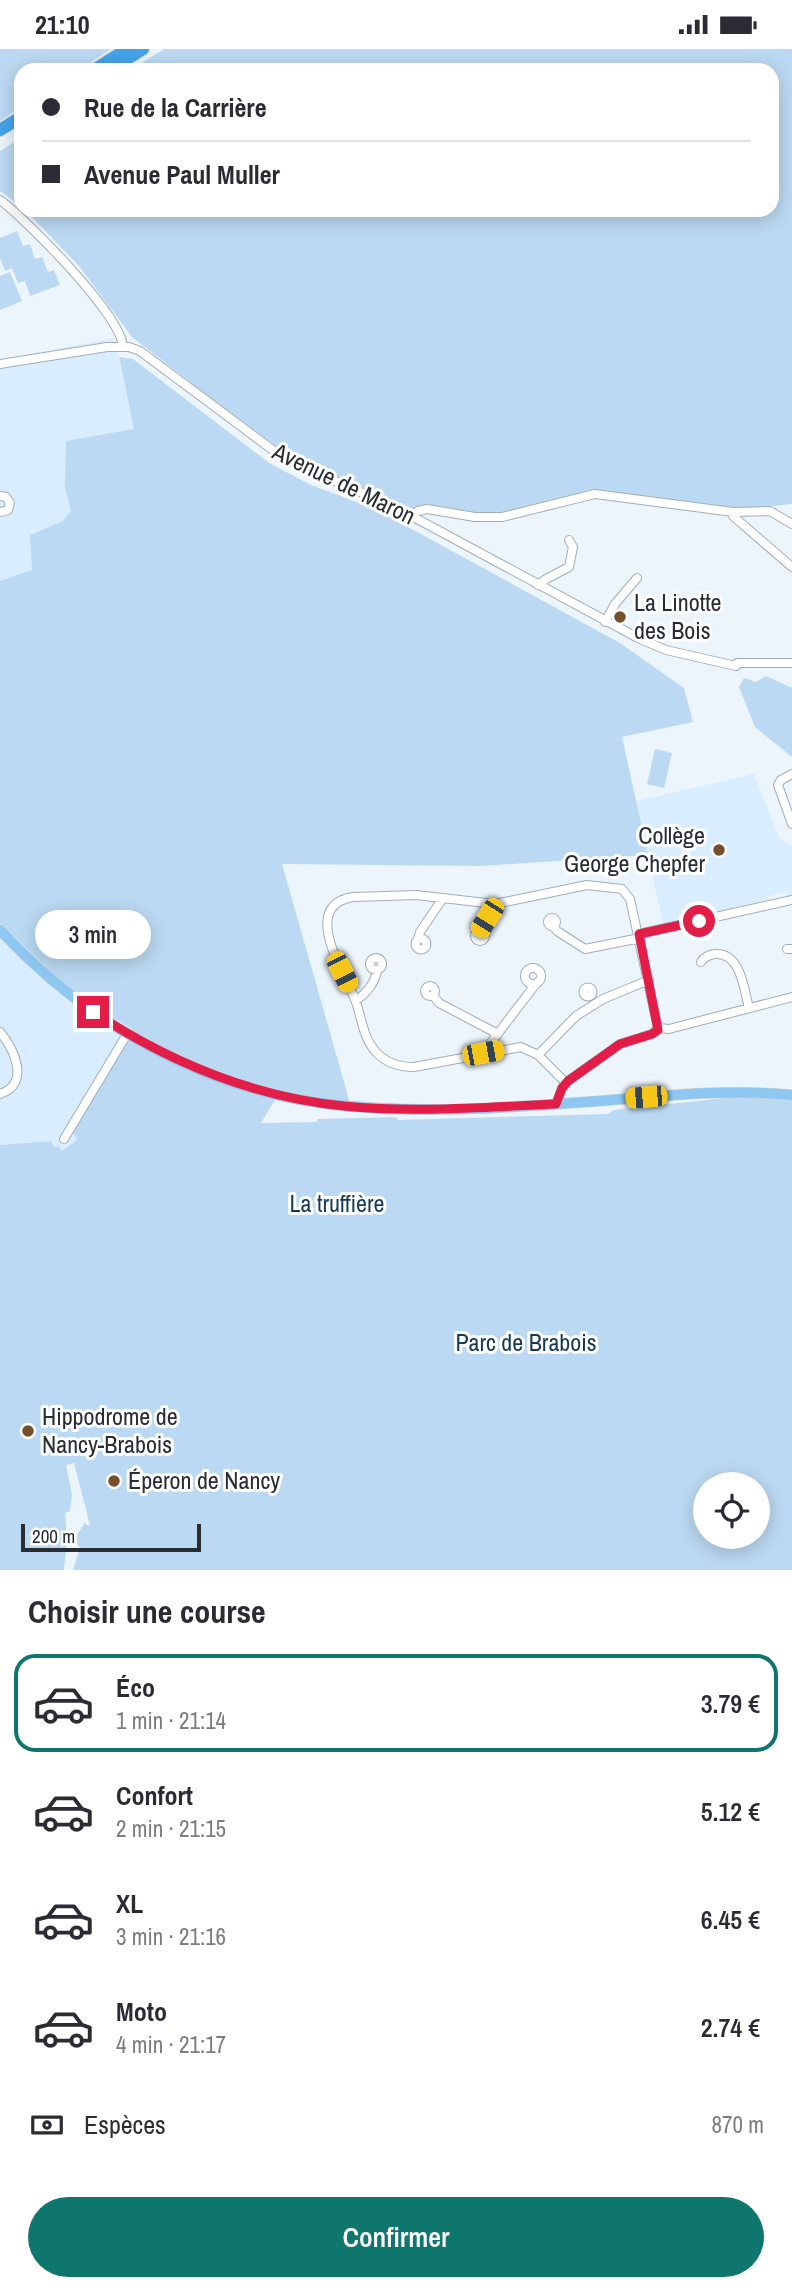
<!DOCTYPE html>
<html lang="fr">
<head>
<meta charset="utf-8">
<style>
  body { margin:0; font-family:"Archivo Narrow",sans-serif; background:#f7f7f7; color:#2b2b33; height:100vh; display:flex; flex-direction:column; font-size:26px; white-space:nowrap }
  * { box-sizing:border-box; margin:0 }
  p { font-size:23px; color:#7c7c81 }
  .icon { flex:none; width:38px; height:38px; fill:none; stroke:currentColor; stroke-width:2; stroke-linecap:round; stroke-linejoin:round }
  .map { position:relative; height:1521px; overflow:hidden }
  .sheet { display:flex; flex-direction:column; background:#fff; flex:1 }
  .sheet>* { flex:none }
  .hud { position:absolute; left:14px; top:14px; width:765px; height:154px; border-radius:21px; box-shadow:0 4px 18px #0003; display:grid; align-content:center; height:154px; padding:0 28px; background:#fff }
  .controls { position:absolute; left:693px; top:1423px; display:grid; gap:14px }
  .controls a { display:grid; place-items:center; width:77px; height:77px; border-radius:50%; background:#fff; box-shadow:0 4px 18px #0003; font-size:35px }
  .scale { position:absolute; left:21px; bottom:18px; width:180px; box-sizing:border-box; padding-left:7px; border:4px solid #282d32; border-top:0; font-size:19px; line-height:24px; white-space:nowrap; color:#282d32; -webkit-text-stroke:5px #fff; paint-order:stroke }
  .end { position:absolute; width:32px; height:32px; margin:-16px; border:9px solid #e11d48; background:#fff; box-shadow:0 0 0 4px #fff }
  .from { border-radius:50% }
  .bubble { position:absolute; height:49px; border-radius:24px; background:#fff; box-shadow:0 4px 18px #0003; font-size:23px; font-weight:600; line-height:49px; text-align:center }
  .car { position:absolute; width:21px; height:42px; margin:-21px -10px; border-radius:9px; box-shadow:0 0 5px 2px #0007; background:linear-gradient(#f5c518 24%,#345 0 40%,#f5c518 0 76%,#345 0 86%,#f5c518 0) }
  .hud b { display:flex; align-items:center; gap:24px; height:66px; font-size:26px }
  .hud b+b { border-top:2px solid #e1e1e2 }
  .hud i { width:18px; height:18px; background:#2b2b33 }
  ul { padding:0; list-style:none }
  li { display:flex; align-items:center; gap:21px; height:98px; margin:0 14px 10px; padding:0 14px; border:4px solid transparent; border-radius:21px }
  li div { flex:1 }
  li b { display:block; font-size:26px }
  li em { font-style:normal; font-weight:600 }
  li.on { border-color:#0f766e }
  li>.icon { width:63px; height:63px; stroke-width:1.5 }
  h2 { padding:0 28px; font-size:32px; line-height:84px }
  .pay { display:flex; align-items:center; gap:18px; height:77px; padding:0 28px; font-size:26px }
  .pay p { margin-inline-start:auto }
  .button { display:flex; gap:14px; margin-top:auto; padding:14px 28px }
  .button a { flex:1; height:80px; border-radius:42px; background:#0f766e; color:#fff; font-size:28px; font-weight:600; line-height:80px; text-align:center }
  .status { display:flex; justify-content:space-between; align-items:center; height:49px; padding:0 35px; background:#fff; direction:ltr }
  .status svg { height:19px; fill:currentColor }
  .map>svg:first-child { display:block }
</style>
</head>
<body>
<div class="status"><b>21:10</b><svg viewBox="0 0 49 12"><path d="M0 12V9h3v3zM5 12V6h3v6zM10 12V3h3v9zM15 12V0h3v12zM26 1h20v11H26zM47 4h2v5h-2z"/></svg></div>
<div class="map">
<svg width="792" height="1521" viewBox="0 0 792 1521">
  <rect width="100%" height="100%" fill="#ecf5fc"/>
  <path fill="#d8edff" d="M114,289L134,380L65,438L71,462L63,472L30,486L32,521L0,532V311Z
    M754,725L780,790L792,797V847L785,844L778,845L769,847L766,851L663,875L636,752Z
    M0,874L104,965L114,969L133,980L72,1080L77,1091L62,1102L55,1099L50,1092L0,1096Z"/>
  <path fill="#bbd9f2" fill-rule="evenodd" d="M0,0H111L79,21H21V58L0,72Z
    M164,0H792V455L742,460L596,443L502,466L482,467L424,459L413,461L295,411L203,343L132,288L79,217L25,161H772V21H130Z
    M21,89V157L0,142V102Z
    M17,182L23,197L30,195L35,210L42,208L48,223L54,221L60,236L30,247L25,232L18,234L12,219L5,222L0,209V189Z
    M10,223L22,252L0,261V227Z
    M119,308L133,310L269,414L311,436L367,457L408,478L620,594L684,639L693,673L622,688L648,806L481,817L282,815L350,1054L280,1042L261,1074L316,1073L318,1070L396,1068L398,1071L608,1065L614,1061L752,1046L792,1051V1521H73L80,1499L77,1495V1486L85,1473L86,1476H90L74,1414L66,1416L72,1446L70,1462L65,1464L67,1490L64,1521H0V1096L51,1092L55,1099L58,1097L62,1102L77,1091L72,1080L133,981L121,973L104,965L61,933L0,874V532L32,521L30,486L63,472L71,462L65,438L66,392L134,380ZM705,1435H758V1488H705Z
    M766,627L792,639V708L755,678L739,638L744,629L756,633Z
    M655,700L672,704L664,739L647,735Z"/>
  <g fill="none" stroke-linecap="round" stroke-linejoin="round">
    <defs>
      <path id="minor" d="M0,151C27,171 122,267 123,298
        M0,315L107,298H129L140,302L286,411L395,458L638,589L666,601L736,617L737,614H792
        M0,447L6,448L10,454L8,461L0,463
        M733,463V467L792,518
        M412,467L418,462L427,460L475,468H502L595,445L733,463L770,462L792,475
        M538,536L546,530L569,518L573,498L569,491
        M605,573L615,555L637,529
        M792,725L781,731L778,736L792,775
        M548 873a4 4 0 1 1 8 0a4 4 0 1 1-8 0Z
        M553,877L557,882L585,900L640,889
        M479,882L495,855
        M475 887a5 5 0 1 1 10 0a5 5 0 1 1-10 0Z
        M639,885L792,851
        M415.5 895a5.5 5.5 0 1 1 11 0a5.5 5.5 0 1 1-11 0Z
        M418,890L420,883L443,849
        M787,900H792
        M370 915a6 6 0 1 1 12 0a6 6 0 1 1-12 0Z
        M701,913C704,908 708,906 715,905C741,903 744,941 749,959
        M525 927a8 8 0 1 1 16 0a8 8 0 1 1-16 0Z
        M425 942a5 5 0 1 1 10 0a5 5 0 1 1-10 0Z
        M583.5 943a4.5 4.5 0 1 1 9 0a4.5 4.5 0 1 1-9 0Z
        M433,946L439,954L498,985
        M356,951C365,946 376,933 377,921
        M0,983C14,1000 31,1035 0,1045
        M483,1004L535,936
        M538,1006L576,967L603,950L649,931
        M566,1034L538,1006L521,998L414,1018C399,1018 386,1014 376,1003C363,989 362,970 356,953C347,927 298,857 353,848L416,846L495,855L587,836L622,840L630,850L658,979
        M556,1055L562,1039L568,1032L620,995L652,985L658,979L669,980L792,948
        M64,1090L127,985"/>
      <path id="major" d="M0,881C89,978 214,1046 347,1057C426,1064 506,1059 585,1053C654,1048 723,1039 792,1046"/>
      <path id="highway" d="M122,13L143,0
        M94,21L127,0
        M0,81L21,68"/>
    </defs>
    <use href="#minor" stroke="#a0aeba" stroke-width="10"/>
    <use href="#major" stroke="#d0d1d2" stroke-width="11"/>
    <use href="#highway" stroke="#d0d1d2" stroke-width="14"/>
    <use href="#minor" stroke="#fff" stroke-width="8"/>
    <use href="#major" stroke="#8ec8f2" stroke-width="10"/>
    <use href="#highway" stroke="#43a3ea" stroke-width="12"/>
  </g>
  <g fill="none" stroke-linecap="round" stroke-linejoin="round">
    <path stroke="#e11d48" stroke-width="9" d="M93,963C169,1013 253,1048 344,1057C415,1064 486,1058 556,1055L562,1039L568,1032L620,995L652,985L658,981L639,885L699,872"/>
  </g>
  <g fill="#75502b" stroke="#fff" stroke-width="2.5">
    <circle cx="620" cy="568" r="7"/>
    <circle cx="719" cy="801" r="7"/>
    <circle cx="28" cy="1382" r="7"/>
    <circle cx="114" cy="1432" r="7"/>
  </g>
  <g text-anchor="middle" stroke-width="6" stroke-linejoin="round" paint-order="stroke">
    <g font-size="24" fill="#282d32" stroke="#fff">
      <text transform="translate(344 435) rotate(26)" y="8">Avenue de Maron</text>
    </g>
    <g font-size="24" fill="#282d32" stroke="#fff" text-anchor="start">
      <text x="634" y="562">La Linotte<tspan x="634" dy="28">des Bois</tspan></text>
      <text x="705" y="795" text-anchor="end">Collège<tspan x="705" dy="28">George Chepfer</tspan></text>
      <text x="42" y="1376">Hippodrome de<tspan x="42" dy="28">Nancy-Brabois</tspan></text>
      <text x="128" y="1440">Éperon de Nancy</text>
    </g>
    <g font-size="24" fill="#163a55" stroke="#fff">
      <text x="337" y="1163">La truffière</text>
      <text x="526" y="1302">Parc de Brabois</text>
    </g>
  </g>
</svg>
<div class="controls">
<a><svg class="icon" aria-label="locate" viewBox="0 0 24 24"><circle cx="12" cy="12" r="6"/><path d="M12 2v4M12 18v4M2 12h4M18 12h4"/></svg></a>
</div>
<div class="scale">200 m</div>
<i class="end from" style="left:699px;top:872px"></i>
<i class="end" style="left:93px;top:963px"></i>
<div class="bubble" style="left:35px;top:861px;width:116px">3 min</div>
<i class="car" style="left:487px;top:869px;rotate:212deg"></i>
<i class="car" style="left:342px;top:923px;rotate:153deg"></i>
<i class="car" style="left:483px;top:1004px;rotate:79deg"></i>
<i class="car" style="left:646px;top:1048px;rotate:265deg"></i>
<div class="hud">
<b><i class="from"></i>Rue de la Carrière</b>
<b><i></i>Avenue Paul Muller</b>
</div>
</div>
<section class="sheet">
<h2>Choisir une course</h2>
<ul>
<li class="on"><svg class="icon" aria-label="car" viewBox="0 0 24 24"><path d="M5 17H2v-5l4-1 3-4h7l3 4 3 1v5h-3M9 17h6M6 11h13"/><circle cx="7" cy="17" r="2"/><circle cx="17" cy="17" r="2"/></svg><div><b>Éco</b><p>1 min · 21:14</p></div><em>3.79 €</em></li>
<li><svg class="icon" aria-label="car" viewBox="0 0 24 24"><path d="M5 17H2v-5l4-1 3-4h7l3 4 3 1v5h-3M9 17h6M6 11h13"/><circle cx="7" cy="17" r="2"/><circle cx="17" cy="17" r="2"/></svg><div><b>Confort</b><p>2 min · 21:15</p></div><em>5.12 €</em></li>
<li><svg class="icon" aria-label="car" viewBox="0 0 24 24"><path d="M5 17H2v-5l4-1 3-4h7l3 4 3 1v5h-3M9 17h6M6 11h13"/><circle cx="7" cy="17" r="2"/><circle cx="17" cy="17" r="2"/></svg><div><b>XL</b><p>3 min · 21:16</p></div><em>6.45 €</em></li>
<li><svg class="icon" aria-label="car" viewBox="0 0 24 24"><path d="M5 17H2v-5l4-1 3-4h7l3 4 3 1v5h-3M9 17h6M6 11h13"/><circle cx="7" cy="17" r="2"/><circle cx="17" cy="17" r="2"/></svg><div><b>Moto</b><p>4 min · 21:17</p></div><em>2.74 €</em></li>
</ul>
<div class="pay"><svg class="icon" aria-label="cash" viewBox="0 0 24 24"><path d="M3 7h18v10H3z"/><circle cx="12" cy="12" r="2"/></svg>Espèces<p>870 m</p></div>
<div class="button"><a>Confirmer</a></div>
</section>
</body>
</html>
